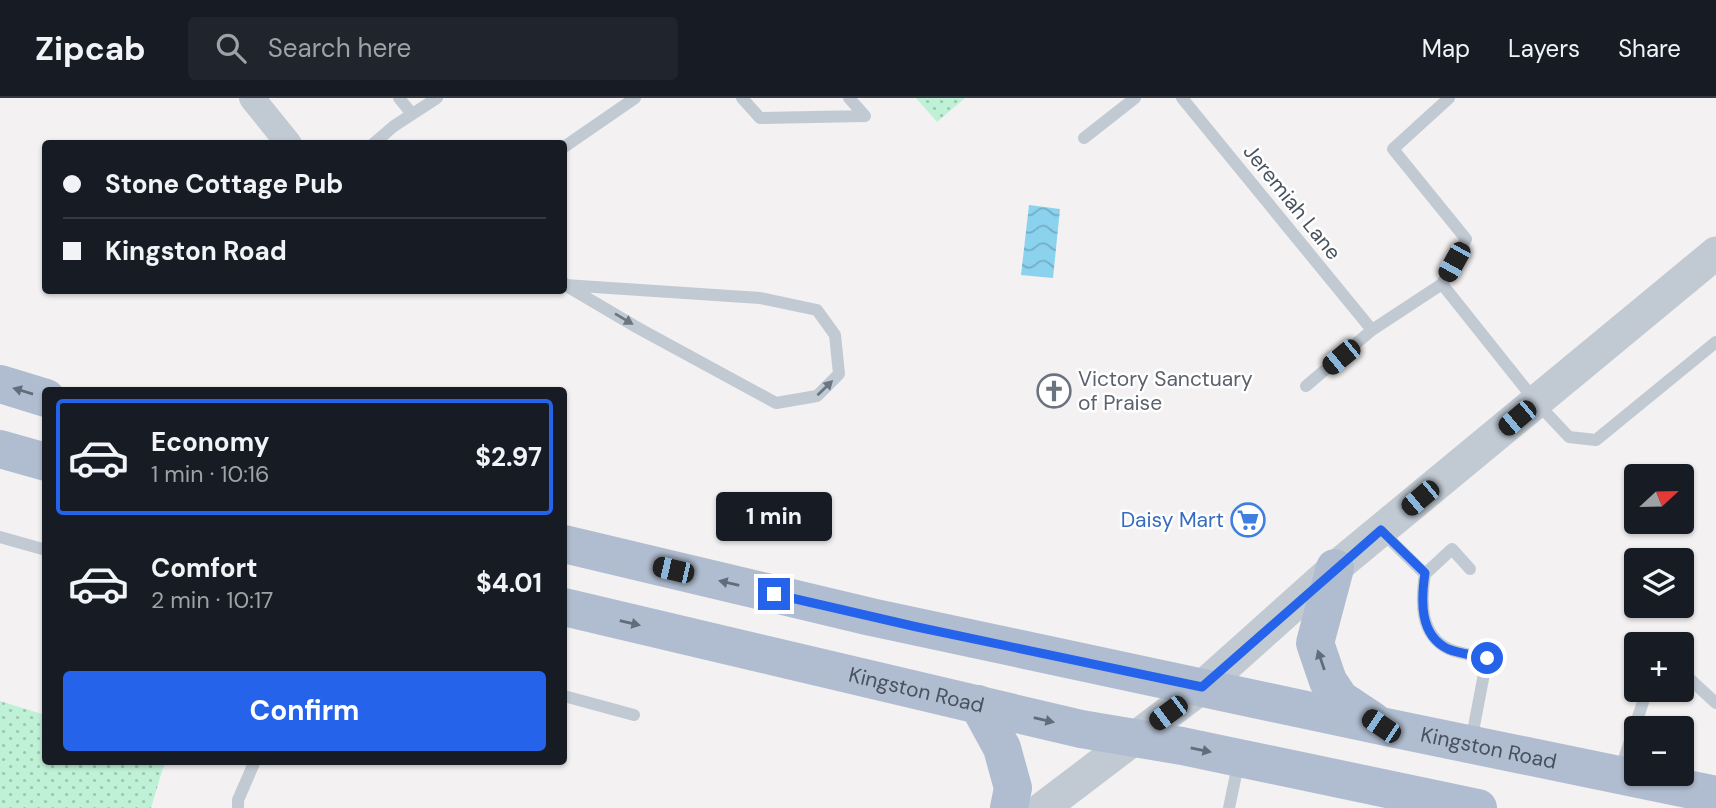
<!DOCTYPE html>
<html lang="en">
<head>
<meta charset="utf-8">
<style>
  body { margin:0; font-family:"DM Sans",sans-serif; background:#20242c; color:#f1f3f6; height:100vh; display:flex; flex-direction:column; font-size:26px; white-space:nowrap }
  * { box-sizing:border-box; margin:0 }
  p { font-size:23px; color:#9ea1a6 }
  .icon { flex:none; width:38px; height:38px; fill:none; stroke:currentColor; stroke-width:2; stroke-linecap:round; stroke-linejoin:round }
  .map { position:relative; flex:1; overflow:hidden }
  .sheet { position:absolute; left:42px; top:289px; width:525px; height:378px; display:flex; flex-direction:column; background:#171b24; border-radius:7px; box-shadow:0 2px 5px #0004 }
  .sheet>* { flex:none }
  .banner { position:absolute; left:42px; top:42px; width:525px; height:154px; border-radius:7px; box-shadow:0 2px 5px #0004; display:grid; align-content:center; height:154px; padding:0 21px; background:#171b24 }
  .needle { width:46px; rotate:68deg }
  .fabs { position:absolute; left:1624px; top:366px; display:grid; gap:14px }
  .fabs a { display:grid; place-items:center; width:70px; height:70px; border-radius:7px; background:#171b24; box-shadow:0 2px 5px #0004; font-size:35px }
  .end { position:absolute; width:32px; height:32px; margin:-16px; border:9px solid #2563eb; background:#fff; box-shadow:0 0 0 4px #fff }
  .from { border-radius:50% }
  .bubble { position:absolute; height:49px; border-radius:7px; background:#171b24; box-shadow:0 2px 5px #0004; font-size:23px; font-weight:700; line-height:49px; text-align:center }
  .car { position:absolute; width:21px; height:42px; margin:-21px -10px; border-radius:9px; box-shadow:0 0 5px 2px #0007; background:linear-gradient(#222 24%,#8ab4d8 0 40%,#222 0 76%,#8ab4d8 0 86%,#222 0) }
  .banner b { display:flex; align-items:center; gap:24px; height:66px; font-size:26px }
  .banner b+b { border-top:2px solid #363941 }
  .banner i { width:18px; height:18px; background:#f1f3f6 }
  ul { padding:12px 0 0; list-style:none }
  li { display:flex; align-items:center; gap:21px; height:116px; margin:0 14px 10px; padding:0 7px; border:4px solid transparent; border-radius:7px }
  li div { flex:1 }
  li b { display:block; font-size:26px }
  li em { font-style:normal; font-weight:700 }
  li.active { border-color:#2563eb }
  li>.icon { width:63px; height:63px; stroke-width:1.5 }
  .primary-button { display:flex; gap:14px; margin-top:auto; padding:14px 21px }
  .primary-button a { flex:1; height:80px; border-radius:7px; background:#2563eb; color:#fff; font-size:28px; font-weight:700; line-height:80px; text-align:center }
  header { display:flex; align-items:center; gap:42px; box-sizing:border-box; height:98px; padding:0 35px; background:#171b24; border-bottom:2px solid #363941 }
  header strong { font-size:33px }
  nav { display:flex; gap:38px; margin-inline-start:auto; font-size:24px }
  .search { width:490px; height:63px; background:#20242c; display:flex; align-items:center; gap:18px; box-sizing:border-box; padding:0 24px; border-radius:7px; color:#9ea1a6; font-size:26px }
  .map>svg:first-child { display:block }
</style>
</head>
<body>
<header>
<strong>Zipcab</strong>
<div class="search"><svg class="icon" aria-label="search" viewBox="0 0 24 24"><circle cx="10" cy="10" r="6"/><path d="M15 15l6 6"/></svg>Search here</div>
<nav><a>Map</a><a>Layers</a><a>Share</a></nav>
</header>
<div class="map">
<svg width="1716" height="710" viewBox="0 0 1716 710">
  <defs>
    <pattern id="park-dots" width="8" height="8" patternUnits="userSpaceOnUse" patternTransform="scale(1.75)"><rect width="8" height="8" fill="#bff1d6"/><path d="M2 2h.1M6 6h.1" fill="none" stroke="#9dc6b1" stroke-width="1.8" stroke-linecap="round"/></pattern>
    <pattern id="water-waves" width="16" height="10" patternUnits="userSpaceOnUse" patternTransform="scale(1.75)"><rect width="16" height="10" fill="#8bd2ef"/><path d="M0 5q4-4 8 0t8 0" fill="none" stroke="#74adc5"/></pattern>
  </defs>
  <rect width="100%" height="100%" fill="#f3f1f1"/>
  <path fill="url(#park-dots)" d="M916,0H965L937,24Z
    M0,603L45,617L46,663H165L151,710H0Z"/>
  <path fill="url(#water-waves)" d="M1029,107L1060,111L1053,180L1021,177Z"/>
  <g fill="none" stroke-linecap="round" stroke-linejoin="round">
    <path stroke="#c1cad3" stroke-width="12" d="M399,0L412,16
      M742,0L760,20L865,18L849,0
      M1182,0L1372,232
      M1084,40L1135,0
      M373,46L394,28L437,0
      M564,49L635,0
      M564,185L565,187L638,230L776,305L817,298L839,276L835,237L817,212L760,200L565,187
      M1442,186L1536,304L1569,339L1596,342L1716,244
      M1306,288L1372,232L1442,186L1466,141L1393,51L1449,0
      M1381,433L1425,476C1421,502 1419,537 1449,551C1460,556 1475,557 1487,560L1471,644
      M0,439L46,452
      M1425,476L1452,451L1470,471
      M1682,574L1716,605
      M564,598L634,617
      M1620,673L1647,592
      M238,710V702L255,663
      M1229,710L1239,662"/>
    <path stroke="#c1cad3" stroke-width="26" d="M252,0L289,46"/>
    <path stroke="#c1cad3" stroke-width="33" d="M1043,710L1202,589L1335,470L1716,155"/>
    <g stroke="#b0bdd0" stroke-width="38">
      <path d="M0,286L46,300"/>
      <path d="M0,351L46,364"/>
      <path id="s1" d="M564,446L871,519L1381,628L1716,697"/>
      <path d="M1335,470L1315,545L1328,583L1340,601L1373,623"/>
      <path id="s2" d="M564,509L1081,631L1182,648L1478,710"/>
      <path d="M978,606L1002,650L1013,690L1009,710"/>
    </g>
  </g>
  <defs><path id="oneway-solid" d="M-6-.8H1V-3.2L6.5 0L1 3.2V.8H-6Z" transform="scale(1.75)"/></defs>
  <g fill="#6c7682">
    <use href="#oneway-solid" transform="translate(624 221) rotate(31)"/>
    <use href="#oneway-solid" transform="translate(825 290) rotate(-44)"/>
  </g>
  <g fill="#626d7b">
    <use href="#oneway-solid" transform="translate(23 293) rotate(-163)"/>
    <use href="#oneway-solid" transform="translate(729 485) rotate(-167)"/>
    <use href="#oneway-solid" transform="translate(630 525) rotate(13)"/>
    <use href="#oneway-solid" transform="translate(1321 562) rotate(-109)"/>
    <use href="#oneway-solid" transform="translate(1044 622) rotate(13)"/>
    <use href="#oneway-solid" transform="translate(1201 652) rotate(12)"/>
  </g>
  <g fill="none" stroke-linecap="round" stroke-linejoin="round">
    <path stroke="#2563eb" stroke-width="9" d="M774,496L917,529L1202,589L1381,432L1425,475C1421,502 1419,537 1448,551C1460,556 1475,557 1487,560"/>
  </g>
  <defs>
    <symbol id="church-ring" viewBox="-11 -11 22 22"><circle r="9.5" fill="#fff" stroke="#6b7280" stroke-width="1.5"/><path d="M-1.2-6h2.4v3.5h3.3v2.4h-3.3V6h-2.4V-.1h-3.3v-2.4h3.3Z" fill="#6b7280"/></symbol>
    <symbol id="supermarket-ring" viewBox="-11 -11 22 22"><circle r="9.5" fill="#fff" stroke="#3f7fe0" stroke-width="1.5"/><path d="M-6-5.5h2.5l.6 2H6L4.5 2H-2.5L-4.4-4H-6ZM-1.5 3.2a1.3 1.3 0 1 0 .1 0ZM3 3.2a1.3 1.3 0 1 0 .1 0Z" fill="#3f7fe0"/></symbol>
  </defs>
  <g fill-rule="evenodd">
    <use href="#church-ring" x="1035" y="274" width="38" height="38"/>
    <use href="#supermarket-ring" x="1229" y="403" width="38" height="38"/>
  </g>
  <g text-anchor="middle" stroke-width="5" stroke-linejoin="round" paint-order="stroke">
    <g font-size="21" fill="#48525f" stroke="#fff">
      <text transform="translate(1292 104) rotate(51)" y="7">Jeremiah Lane</text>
      <text dy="7" stroke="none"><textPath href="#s2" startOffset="362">Kingston Road</textPath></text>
      <text dy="7" stroke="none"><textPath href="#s1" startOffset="947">Kingston Road</textPath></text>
    </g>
    <g font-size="21" fill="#5b616d" stroke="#fff" text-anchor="start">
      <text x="1078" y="288">Victory Sanctuary<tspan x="1078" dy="24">of Praise</tspan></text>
    </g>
    <g font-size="21" fill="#366cbe" stroke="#fff" text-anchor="end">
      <text x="1224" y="429">Daisy Mart</text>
    </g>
  </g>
</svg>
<div class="fabs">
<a><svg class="needle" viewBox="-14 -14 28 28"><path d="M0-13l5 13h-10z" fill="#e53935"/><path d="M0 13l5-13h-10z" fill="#9ea1a6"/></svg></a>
<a><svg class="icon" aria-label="layers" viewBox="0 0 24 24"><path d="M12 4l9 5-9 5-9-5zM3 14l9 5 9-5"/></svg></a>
<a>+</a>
<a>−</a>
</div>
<i class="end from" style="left:1487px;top:560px"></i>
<i class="end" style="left:774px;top:496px"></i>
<div class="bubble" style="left:716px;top:394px;width:116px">1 min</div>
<i class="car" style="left:1454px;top:164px;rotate:209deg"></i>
<i class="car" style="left:1341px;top:259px;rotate:231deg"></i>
<i class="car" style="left:1517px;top:320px;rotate:230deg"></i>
<i class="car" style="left:1420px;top:400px;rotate:230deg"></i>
<i class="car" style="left:673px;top:472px;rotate:283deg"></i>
<i class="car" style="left:1168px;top:615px;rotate:233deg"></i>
<i class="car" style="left:1381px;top:628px;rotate:304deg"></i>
<div class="banner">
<b><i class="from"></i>Stone Cottage Pub</b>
<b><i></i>Kingston Road</b>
</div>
<section class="sheet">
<ul>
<li class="active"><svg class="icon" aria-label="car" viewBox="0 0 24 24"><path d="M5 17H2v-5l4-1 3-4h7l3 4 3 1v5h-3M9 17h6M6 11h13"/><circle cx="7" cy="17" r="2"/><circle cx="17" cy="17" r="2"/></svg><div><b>Economy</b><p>1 min · 10:16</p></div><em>$2.97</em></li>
<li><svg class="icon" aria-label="car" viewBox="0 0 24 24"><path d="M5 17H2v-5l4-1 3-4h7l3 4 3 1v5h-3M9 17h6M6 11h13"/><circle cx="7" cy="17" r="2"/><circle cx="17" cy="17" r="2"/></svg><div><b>Comfort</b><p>2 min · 10:17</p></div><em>$4.01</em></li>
</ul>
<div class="primary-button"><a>Confirm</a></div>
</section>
</div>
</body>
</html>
